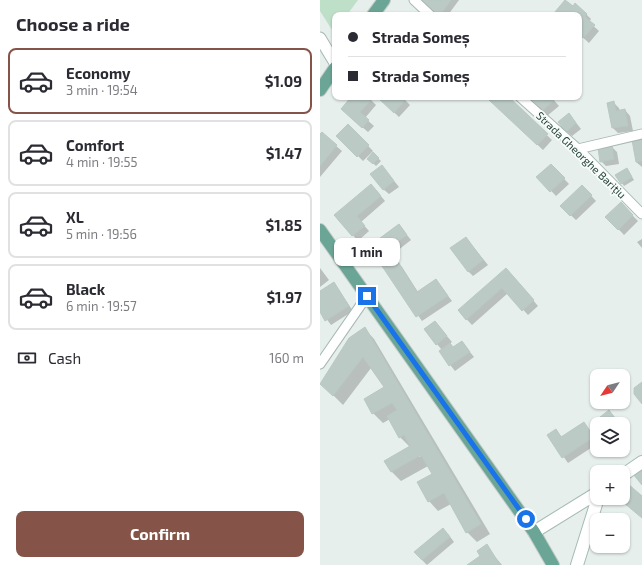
<!DOCTYPE html>
<html lang="en">
<head>
<meta charset="utf-8">
<style>
  body { margin:0; font-family:"Exo 2",sans-serif; background:#f7f7f7; color:#2b2b33; height:100vh; display:flex; flex-direction:column; font-size:15px; white-space:nowrap }
  * { box-sizing:border-box; margin:0 }
  p { font-size:13px; color:#7c7c81 }
  .icon { flex:none; width:22px; height:22px; fill:none; stroke:currentColor; stroke-width:2; stroke-linecap:round; stroke-linejoin:round }
  .map { position:relative; flex:1; overflow:hidden }
  .drawer { display:flex; flex-direction:column; background:#fff; width:320px }
  .drawer>* { flex:none }
  .hud { position:absolute; left:12px; top:12px; width:250px; height:88px; border-radius:8px; box-shadow:0 1px 3px #0004; display:grid; align-content:center; height:88px; padding:0 16px; background:#fff }
  .needle { width:26px; rotate:235deg }
  .tools { position:absolute; left:270px; top:369px; display:grid; gap:8px }
  .tools a { display:grid; place-items:center; width:40px; height:40px; border-radius:8px; background:#fff; box-shadow:0 1px 3px #0004; font-size:20px }
  .end { position:absolute; width:18px; height:18px; margin:-9px; border:5px solid #1a73e8; background:#fff; box-shadow:0 0 0 2px #fff }
  .from { border-radius:50% }
  .bubble { position:absolute; height:28px; border-radius:8px; background:#fff; box-shadow:0 1px 3px #0004; font-size:13px; font-weight:700; line-height:28px; text-align:center }
  .hud b { display:flex; align-items:center; gap:14px; height:38px; font-size:15px }
  .hud b+b { border-top:1px solid #e1e1e2 }
  .hud i { width:10px; height:10px; background:#2b2b33 }
  ul { padding:0; list-style:none }
  li { display:flex; align-items:center; gap:12px; height:66px; margin:0 8px 6px; padding:0 8px; border:2px solid #e1e1e2; border-radius:8px }
  li div { flex:1 }
  li b { display:block; font-size:15px }
  li em { font-style:normal; font-weight:700 }
  li.active { border-color:#855347 }
  li>.icon { width:36px; height:36px; stroke-width:1.5 }
  h2 { padding:0 16px; font-size:18px; line-height:48px }
  .pay { display:flex; align-items:center; gap:10px; height:44px; padding:0 16px; font-size:15px }
  .pay p { margin-inline-start:auto }
  .button { display:flex; gap:8px; margin-top:auto; padding:8px 16px }
  .button a { flex:1; height:46px; border-radius:8px; background:#855347; color:#fff; font-size:16px; font-weight:700; line-height:46px; text-align:center }
  main { display:flex; flex:1; min-height:0 }
  .map>svg:first-child { display:block }
</style>
</head>
<body>
<main>
<section class="drawer">
<h2>Choose a ride</h2>
<ul>
<li class="active"><svg class="icon" aria-label="car" viewBox="0 0 24 24"><path d="M5 17H2v-5l4-1 3-4h7l3 4 3 1v5h-3M9 17h6M6 11h13"/><circle cx="7" cy="17" r="2"/><circle cx="17" cy="17" r="2"/></svg><div><b>Economy</b><p>3 min · 19:54</p></div><em>$1.09</em></li>
<li><svg class="icon" aria-label="car" viewBox="0 0 24 24"><path d="M5 17H2v-5l4-1 3-4h7l3 4 3 1v5h-3M9 17h6M6 11h13"/><circle cx="7" cy="17" r="2"/><circle cx="17" cy="17" r="2"/></svg><div><b>Comfort</b><p>4 min · 19:55</p></div><em>$1.47</em></li>
<li><svg class="icon" aria-label="car" viewBox="0 0 24 24"><path d="M5 17H2v-5l4-1 3-4h7l3 4 3 1v5h-3M9 17h6M6 11h13"/><circle cx="7" cy="17" r="2"/><circle cx="17" cy="17" r="2"/></svg><div><b>XL</b><p>5 min · 19:56</p></div><em>$1.85</em></li>
<li><svg class="icon" aria-label="car" viewBox="0 0 24 24"><path d="M5 17H2v-5l4-1 3-4h7l3 4 3 1v5h-3M9 17h6M6 11h13"/><circle cx="7" cy="17" r="2"/><circle cx="17" cy="17" r="2"/></svg><div><b>Black</b><p>6 min · 19:57</p></div><em>$1.97</em></li>
</ul>
<div class="pay"><svg class="icon" aria-label="cash" viewBox="0 0 24 24"><path d="M3 7h18v10H3z"/><circle cx="12" cy="12" r="2"/></svg>Cash<p>160 m</p></div>
<div class="button"><a>Confirm</a></div>
</section>
<div class="map">
<svg width="322" height="565" viewBox="0 0 322 565">
  <rect width="100%" height="100%" fill="#e6efeb"/>
  <path fill="#bfe0c8" d="M0,0H38L27,15H15L14,33L0,11Z"/>
  <path fill="#0003" fill-rule="evenodd" d="M97,0H139L128,15H116Z
    M253,7L266,14L271,19L269,22L279,31L269,43L259,34V15H237Z
    M32,97H48L56,105L45,118L54,126L48,132L27,114Z
    M58,97H82L90,105L79,117Z
    M174,97H187L232,140L223,150L176,105Z
    M216,97H231L239,106L227,116L222,111Z
    M289,103H294L299,108L300,111L305,110L310,116L313,131L298,133L293,128Z
    M254,120L261,129L252,136L246,131Z
    M28,125L53,151L43,161L18,136Z
    M2,134L22,151L0,177V136Z
    M322,139V167L316,162Z
    M292,147L297,152L299,164L286,166L281,161Z
    M53,154L61,161L56,166L49,159Z
    M231,165L249,184L236,196L218,177Z
    M67,172L79,187L69,194L63,189Z
    M309,172L314,180L304,186L302,183Z
    M262,186L276,201L256,220L241,206Z
    M56,190L65,201L41,222L49,231L38,241L15,215Z
    M301,204L318,221L304,235L287,217Z
    M79,225L91,240L68,258L72,264L76,262L82,267L98,292L116,280L132,301L102,321L49,247Z
    M146,238L168,265L153,276L148,271Z
    M322,239V248L317,242Z
    M0,268L9,280L0,287Z
    M191,274L218,306L208,315L188,293L152,325L139,311Z
    M14,283L33,311L11,325L0,310V292Z
    M115,322L132,342L129,344L133,348L142,342L154,357L135,371L120,352L122,350L105,330Z
    M45,329L54,339L170,534L157,542L147,532L131,504L118,511L109,501L113,474L108,466L81,481L71,471L90,447L80,437L70,419L63,423L53,413L45,399L65,388L51,368L23,405L1,383ZM106,453L99,457V455Z
    M289,411L294,416L300,424H286Z
    M263,423L277,441V444L248,463L228,435L236,430L242,437Z
    M303,428L307,434L303,438Z
    M128,534L134,542L107,565L102,560Z
    M166,546L182,565H149L162,557Z"/>
  <path fill="#bbcac4" stroke="#b8c9c2" d="M96,0H131L120,15H116Z
    M245,0L253,6L255,3L267,14L265,17L275,25L263,38L259,35V15H236L234,13Z
    M31,97H49L52,99L40,112L49,120L42,128L21,109Z
    M57,97H83L86,99L74,113Z
    M172,97H189L228,134L217,145L169,100Z
    M215,97H232L234,100L221,112L211,100Z
    M294,101L296,111L305,109L308,126L292,128L287,103Z
    M249,113L256,123L246,132L238,122Z
    M28,124L49,145L37,157L16,136Z
    M2,132L17,145L0,166V134Z
    M322,138V161L316,162L312,140Z
    M292,146L294,159L280,162L278,148Z
    M53,152L59,158L53,164L47,159Z
    M231,164L245,178L230,192L216,177Z
    M62,165L74,181L63,190L50,174Z
    M307,168L312,177L301,184L295,175Z
    M51,184L61,196L37,216L45,226L32,236L14,215Z
    M262,185L272,195L250,216L240,206Z
    M301,202L313,215L298,230L285,217Z
    M79,224L87,235L63,252L71,263L64,269L48,247Z
    M146,237L163,260L148,272L130,248Z
    M77,260L97,292L116,279L128,296L96,317L64,269Z
    M186,268L214,300L202,311L182,288L146,320L138,310Z
    M14,282L29,306L5,321L0,312V291Z
    M115,321L127,336L116,345L104,329Z
    M45,327L161,524L146,533L124,493L108,502L97,482L112,474L101,455L71,472L64,461L90,446L84,435L79,438L67,416L77,410L72,403L52,414L44,399L64,387L43,357L13,396L0,384L29,338Z
    M142,341L150,352L129,366L119,351L130,343L133,347Z
    M322,382V404L314,394V388Z
    M289,410L299,424H285L280,417Z
    M264,422L274,437L242,458L227,435L236,429L241,437Z
    M322,466V485L313,474Z
    M307,483L322,496V518L298,498H303V488Z
    M123,528L130,537L102,560L94,552Z
    M167,544L180,565H147L160,556L157,551Z"/>
  <g fill="none" stroke-linecap="round" stroke-linejoin="round">
    <defs>
      <path id="minor" d="M94,0L110,15
        M200,97L258,149L322,214
        M258,149L322,134
        M0,364L47,296"/>
      <path id="tertiary" d="M0,38L15,63"/>
      <path id="secondary" d="M303,475L322,462
        M214,532L277,493
        M257,565L278,498"/>
      <path id="primary" d="M53,15L64,0
        M0,90L15,68
        M0,230L214,532L233,565"/>
    </defs>
    <use href="#minor" stroke="#a8b8b2" stroke-width="11"/>
    <use href="#tertiary" stroke="#a8b8b2" stroke-width="13"/>
    <use href="#secondary" stroke="#a4bbb3" stroke-width="14"/>
    <use href="#primary" stroke="#c2cac8" stroke-width="14"/>
    <use href="#minor" stroke="#fff" stroke-width="9"/>
    <use href="#tertiary" stroke="#fff" stroke-width="11"/>
    <use href="#secondary" stroke="#fff" stroke-width="12"/>
    <use href="#primary" stroke="#6aa596" stroke-width="12"/>
  </g>
  <g fill="none" stroke-linecap="round" stroke-linejoin="round">
    <path stroke="#1a73e8" stroke-width="5" d="M47,296L206,519"/>
  </g>
  <g text-anchor="middle" stroke-width="3.5" stroke-linejoin="round" paint-order="stroke">
    <g font-size="11" fill="#24423a" stroke="#f7fbf9">
      <text transform="translate(261 155) rotate(44)" y="4">Strada Gheorghe Barițiu</text>
    </g>
  </g>
</svg>
<div class="tools">
<a><svg class="needle" viewBox="-14 -14 28 28"><path d="M0-13l5 13h-10z" fill="#e53935"/><path d="M0 13l5-13h-10z" fill="#7c7c81"/></svg></a>
<a><svg class="icon" aria-label="layers" viewBox="0 0 24 24"><path d="M12 4l9 5-9 5-9-5zM3 14l9 5 9-5"/></svg></a>
<a>+</a>
<a>−</a>
</div>
<i class="end from" style="left:206px;top:519px"></i>
<i class="end" style="left:47px;top:296px"></i>
<div class="bubble" style="left:14px;top:238px;width:66px">1 min</div>
<div class="hud">
<b><i class="from"></i>Strada Someș</b>
<b><i></i>Strada Someș</b>
</div>
</div>
</main>
</body>
</html>
